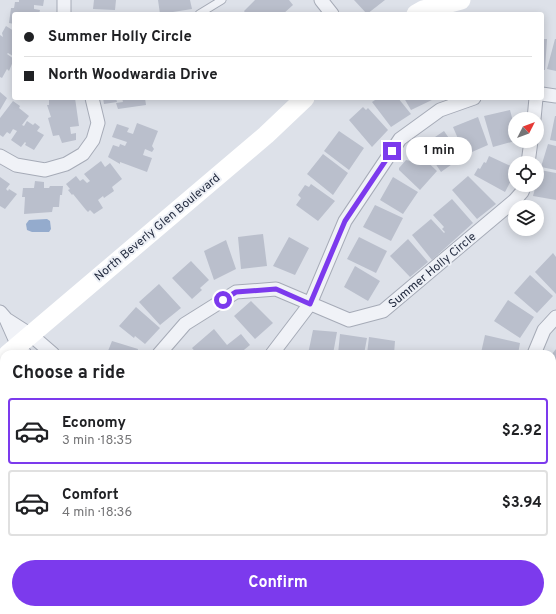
<!DOCTYPE html>
<html lang="en">
<head>
<meta charset="utf-8">
<style>
  body { margin:0; font-family:Overpass,sans-serif; background:#f6f6f6; color:#202124; height:100vh; display:flex; flex-direction:column; font-size:15px; white-space:nowrap }
  * { box-sizing:border-box; margin:0 }
  p { font-size:13px; color:#757577 }
  .icon { flex:none; width:22px; height:22px; fill:none; stroke:currentColor; stroke-width:2; stroke-linecap:round; stroke-linejoin:round }
  .map { position:relative; flex:1; overflow:hidden }
  .drawer { position:absolute; left:0px; top:350px; width:556px; height:264px; display:flex; flex-direction:column; background:#fff; border-radius:12px 12px 0 0; box-shadow:0 2px 10px #0003 }
  .drawer>* { flex:none }
  .banner { position:absolute; left:12px; top:12px; width:532px; height:88px; border-radius:4px; box-shadow:0 2px 10px #0003; display:grid; align-content:center; height:88px; padding:0 12px; background:#fff }
  .needle { width:26px; rotate:48deg }
  .controls { position:absolute; left:508px; top:112px; display:grid; gap:8px }
  .controls a { display:grid; place-items:center; width:36px; height:36px; border-radius:50%; background:#fff; box-shadow:0 2px 10px #0003; font-size:20px }
  .end { position:absolute; width:18px; height:18px; margin:-9px; border:5px solid #7c3aed; background:#fff; box-shadow:0 0 0 2px #fff }
  .from { border-radius:50% }
  .bubble { position:absolute; height:28px; border-radius:14px; background:#fff; box-shadow:0 2px 10px #0003; font-size:13px; font-weight:700; line-height:28px; text-align:center }
  .banner b { display:flex; align-items:center; gap:14px; height:38px; font-size:15px }
  .banner b+b { border-top:1px solid #e0e0e0 }
  .banner i { width:10px; height:10px; background:#202124 }
  ul { padding:0; list-style:none }
  li { display:flex; align-items:center; gap:12px; height:66px; margin:0 8px 6px; padding:0 4px; border:2px solid #e0e0e0; border-radius:4px }
  li div { flex:1 }
  li b { display:block; font-size:15px }
  li em { font-style:normal; font-weight:700 }
  li.active { border-color:#7c3aed }
  li>.icon { width:36px; height:36px; stroke-width:1.5 }
  h2 { padding:0 12px; font-size:18px; line-height:48px }
  .action { display:flex; gap:8px; margin-top:auto; padding:8px 12px }
  .action a { flex:1; height:46px; border-radius:24px; background:#7c3aed; color:#fff; font-size:16px; font-weight:700; line-height:46px; text-align:center }
  .map>svg:first-child { display:block }
</style>
</head>
<body>
<div class="map">
<svg width="556" height="614" viewBox="0 0 556 614">
  <rect width="100%" height="100%" fill="#dde1e9"/>
  <path fill="#c1d4bd" d="M556,565V614H510L512,610H525L530,613L532,610H552V572Z"/>
  <path fill="#94abcd" d="M47,219L50,221L51,229L49,232H32L27,230L26,224L29,220Z"/>
  <path fill="#babfcc" d="M19,0H44L43,6L34,5V9L40,10L39,14H14V24L9,23L11,8H14L15,2H19Z
    M94,0H116L115,10L93,9Z
    M158,0H190L192,9L160,14Z
    M255,0H289L293,5L283,14H267L265,12L262,14H246L244,11Z
    M354,0H385L367,14Z
    M6,26L14,31V55L13,56L8,53L7,54L14,59L9,71L7,69L2,78L0,77V35L3,37L2,33Z
    M542,39H547L545,70H542Z
    M555,39H556V71L547,69Z
    M0,92L7,98L0,110Z
    M49,98H75L79,126L70,127L71,134L76,133V140L62,143L59,135L53,136L48,118L51,117L47,105H49Z
    M103,98H116L117,102L104,104Z
    M122,98H145L146,105L118,109L116,103L123,102Z
    M378,98H398L411,114L391,127L372,102Z
    M404,98H434V99L411,110Z
    M13,101L20,106L19,108L29,116L22,125L24,126L27,121L33,125L35,123L40,127L37,131L44,135L34,150L25,145L26,143L25,142L21,147L11,140L17,131L13,129L10,134L7,132L3,137L0,135V118Z
    M363,107L366,110L368,108L388,130L372,147L349,120Z
    M510,110L515,129V141L493,147L484,116Z
    M555,116H556V141L550,140Z
    M478,117L488,145L465,155L453,127Z
    M137,123L158,131L152,146L154,149L152,152L145,149L143,155L152,158L147,172L120,162V164L108,157L113,145L119,147L120,144L125,146L127,142L112,137L117,124L129,128L127,132L133,134Z
    M339,131L364,148L349,170L324,151Z
    M444,131L462,157L441,172L423,145Z
    M548,144L556,146V170L541,167Z
    M418,153L437,171L420,190L399,170V168L406,160L411,161Z
    M323,154L348,173L333,195L307,174Z
    M489,156L515,168V173L505,192L474,175L478,168L480,169L484,162L486,163Z
    M101,161L105,167L110,163L122,179L112,187L114,191L104,198L103,196L98,200L103,208L94,214L90,210L88,212L86,210L73,194L72,195L68,190L70,189L66,184L76,176L80,181L83,179L87,183L90,181L84,174Z
    M540,170L556,173V200L533,196Z
    M468,176L496,204L477,219L452,190Z
    M0,177L10,184L6,189L8,191L9,189L17,194L5,209L0,206Z
    M393,177L418,192L403,214L380,200Z
    M35,181L44,182V188H49L50,186H63L62,195H60L59,207H53L52,212L24,214L25,197H22L23,188H34Z
    M311,184L335,201L318,221L296,205L301,198L298,195L305,185L309,187Z
    M452,199L473,223L432,260L412,235L431,219L444,233L445,232L442,229L444,227L433,215Z
    M375,205L403,218L391,241L363,227Z
    M263,234L267,266L241,269L238,237Z
    M289,237L309,248L295,275L273,266Z
    M359,237L387,251L376,273L347,259Z
    M408,239L428,262L410,277L390,256Z
    M226,240L236,269L214,280L204,251Z
    M553,253L556,257V294L535,272Z
    M191,261L209,280L200,288L202,290L192,299L172,278Z
    M355,266L380,281L368,301L344,287Z
    M530,275L553,296L537,313L514,293Z
    M159,284L181,308L160,325L139,302Z
    M508,300L534,317L520,338L494,321Z
    M251,301L273,323L255,339L234,316Z
    M136,307L160,328L145,344L135,336L134,338L119,326Z
    M214,329L227,345L241,334L250,345L239,354H197L192,348Z
    M313,330L337,332L333,354H308Z
    M340,334L367,338L364,354H338Z
    M485,335L520,343L518,354L481,353Z
    M369,337L395,341L394,354H367Z
    M112,341L138,349L137,354H101L102,350L108,351Z
    M556,349V371L552,367V354Z
    M4,420V445L0,436V422Z
    M0,447L4,455V465L0,467Z
    M556,489V520L552,517V493Z
    M4,507V541L0,534V509Z
    M552,523L556,526V539L552,544Z
    M359,610H379L384,614H357Z
    M478,610H497L494,614H483Z"/>
  <g fill="none" stroke-linecap="round" stroke-linejoin="round">
    <defs>
      <path id="lane" d="M199,14L222,0"/>
      <path id="street" d="M64,0V14
        M321,0L332,14
        M542,94L556,96
        M534,119L536,98
        M0,156L16,165L45,170L66,164L83,154L93,140L98,123L92,98
        M528,163L531,141
        M0,312L6,319L31,335L53,354
        M6,319L18,346L25,354
        M159,354L185,324L236,292L276,289L349,320L383,311L515,200L522,192L525,185
        M272,354L310,304L345,221L400,139L440,110L474,98
        M534,354L544,330L556,317
        M552,435L556,440
        M552,454L556,449
        M0,491L4,488
        M428,614L431,610"/>
    </defs>
    <use href="#lane" stroke="#a6abb7" stroke-width="9"/>
    <use href="#street" stroke="#a6abb7" stroke-width="15"/>
    <use href="#lane" stroke="#f0f2f7" stroke-width="7"/>
    <use href="#street" stroke="#f0f2f7" stroke-width="13"/>
    <path stroke="#fff" stroke-width="19" d="M416,14L423,10L461,0
      M8,354L266,135L305,98"/>
  </g>
  <g fill="none" stroke-linecap="round" stroke-linejoin="round">
    <path stroke="#7c3aed" stroke-width="5" d="M223,300L236,292L276,289L310,304L345,221L392,151"/>
  </g>
  <g text-anchor="middle" stroke-width="4" stroke-linejoin="round" paint-order="stroke">
    <g font-size="12" fill="#252d41" stroke="#edf0f6">
      <text transform="translate(157 227) rotate(-40)" y="4">North Beverly Glen Boulevard</text>
      <text transform="translate(432 270) rotate(-40)" y="4">Summer Holly Circle</text>
    </g>
  </g>
</svg>
<div class="controls">
<a><svg class="needle" viewBox="-14 -14 28 28"><path d="M0-13l5 13h-10z" fill="#e53935"/><path d="M0 13l5-13h-10z" fill="#757577"/></svg></a>
<a><svg class="icon" aria-label="locate" viewBox="0 0 24 24"><circle cx="12" cy="12" r="6"/><path d="M12 2v4M12 18v4M2 12h4M18 12h4"/></svg></a>
<a><svg class="icon" aria-label="layers" viewBox="0 0 24 24"><path d="M12 4l9 5-9 5-9-5zM3 14l9 5 9-5"/></svg></a>
</div>
<i class="end from" style="left:223px;top:300px"></i>
<i class="end" style="left:392px;top:151px"></i>
<div class="bubble" style="left:406px;top:137px;width:66px">1 min</div>
<div class="banner">
<b><i class="from"></i>Summer Holly Circle</b>
<b><i></i>North Woodwardia Drive</b>
</div>
<section class="drawer">
<h2>Choose a ride</h2>
<ul>
<li class="active"><svg class="icon" aria-label="car" viewBox="0 0 24 24"><path d="M5 17H2v-5l4-1 3-4h7l3 4 3 1v5h-3M9 17h6M6 11h13"/><circle cx="7" cy="17" r="2"/><circle cx="17" cy="17" r="2"/></svg><div><b>Economy</b><p>3 min · 18:35</p></div><em>$2.92</em></li>
<li><svg class="icon" aria-label="car" viewBox="0 0 24 24"><path d="M5 17H2v-5l4-1 3-4h7l3 4 3 1v5h-3M9 17h6M6 11h13"/><circle cx="7" cy="17" r="2"/><circle cx="17" cy="17" r="2"/></svg><div><b>Comfort</b><p>4 min · 18:36</p></div><em>$3.94</em></li>
</ul>
<div class="action"><a>Confirm</a></div>
</section>
</div>
</body>
</html>
